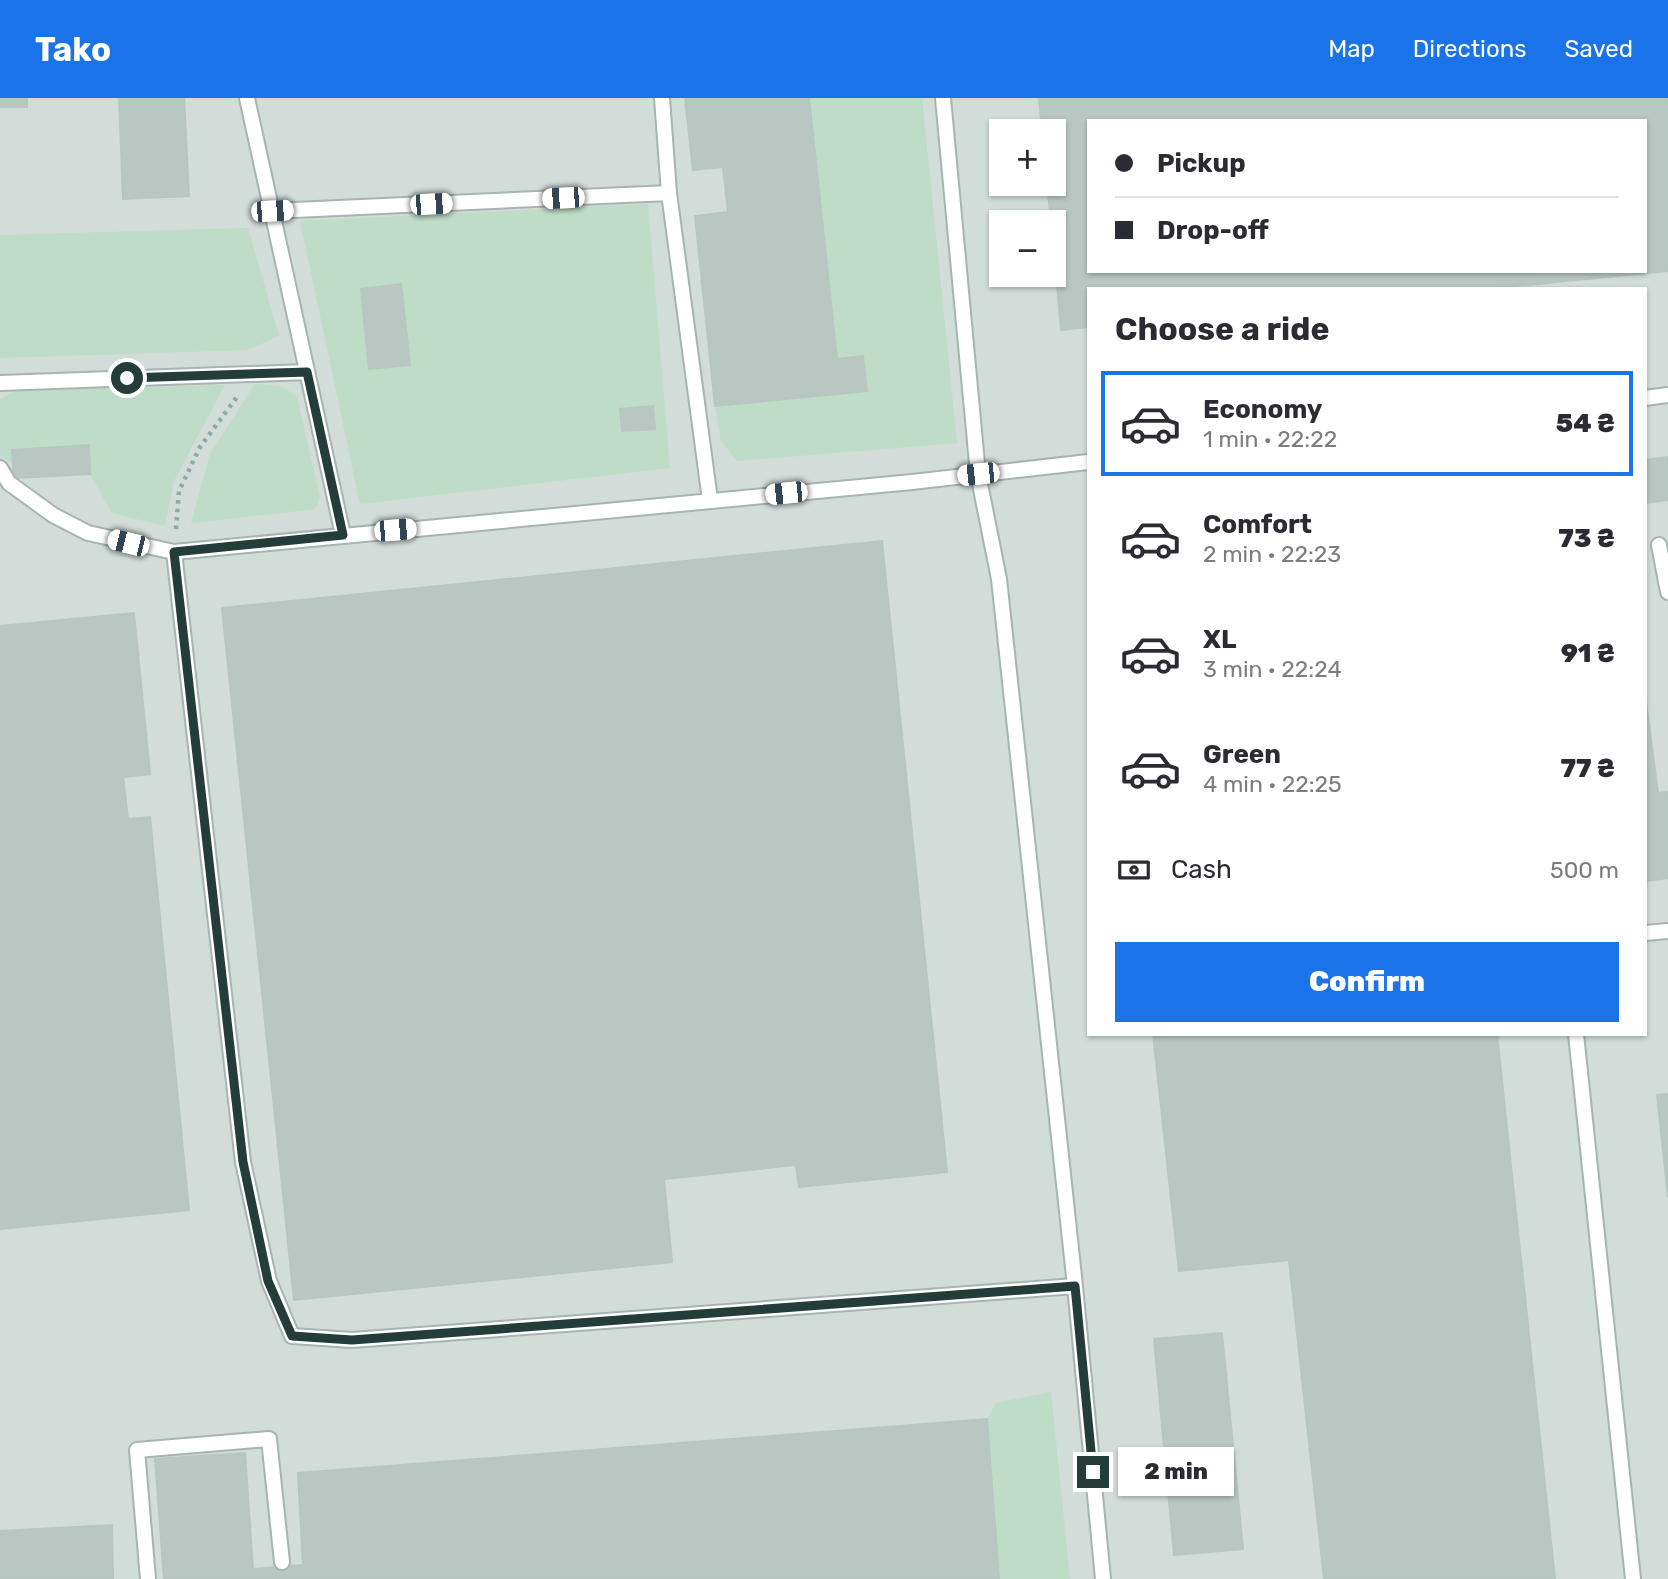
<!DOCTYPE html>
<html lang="en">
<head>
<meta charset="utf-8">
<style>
  body { margin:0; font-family:Rubik,sans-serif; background:#f2f2f3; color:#2b2b33; height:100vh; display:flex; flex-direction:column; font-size:26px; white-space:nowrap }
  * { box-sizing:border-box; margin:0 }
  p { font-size:23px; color:#7c7c81 }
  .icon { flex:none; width:38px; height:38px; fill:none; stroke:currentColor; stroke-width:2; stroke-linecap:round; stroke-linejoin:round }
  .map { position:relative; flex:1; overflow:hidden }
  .drawer { position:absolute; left:1087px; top:189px; width:560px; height:749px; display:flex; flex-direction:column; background:#fff; border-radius:0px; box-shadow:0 2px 5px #0004 }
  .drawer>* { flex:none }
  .banner { position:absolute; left:1087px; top:21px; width:560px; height:154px; border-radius:0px; box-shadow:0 2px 5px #0004; display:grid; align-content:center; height:154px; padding:0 28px; background:#fff }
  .fabs { position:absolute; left:989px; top:21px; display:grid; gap:14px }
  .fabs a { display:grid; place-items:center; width:77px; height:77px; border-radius:0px; background:#fff; box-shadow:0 2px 5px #0004; font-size:35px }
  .end { position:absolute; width:32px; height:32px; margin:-16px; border:9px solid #243d38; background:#fff; box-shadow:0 0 0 4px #fff }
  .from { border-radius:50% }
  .bubble { position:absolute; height:49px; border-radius:0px; background:#fff; box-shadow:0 2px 5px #0004; font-size:23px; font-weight:800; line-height:49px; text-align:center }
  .car { position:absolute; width:21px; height:42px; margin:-21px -10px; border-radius:9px; box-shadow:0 0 5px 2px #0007; background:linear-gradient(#fff 24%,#345 0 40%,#fff 0 76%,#345 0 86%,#fff 0) }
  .banner b { display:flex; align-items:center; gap:24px; height:66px; font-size:26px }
  .banner b+b { border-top:2px solid #e1e1e2 }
  .banner i { width:18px; height:18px; background:#2b2b33 }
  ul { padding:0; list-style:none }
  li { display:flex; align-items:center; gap:21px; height:105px; margin:0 14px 10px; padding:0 14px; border:4px solid transparent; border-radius:0px }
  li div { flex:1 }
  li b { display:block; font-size:26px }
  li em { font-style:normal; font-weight:800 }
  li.on { border-color:#1a73e8 }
  li>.icon { width:63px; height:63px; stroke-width:1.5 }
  h2 { padding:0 28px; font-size:32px; line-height:84px }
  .pay { display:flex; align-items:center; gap:18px; height:77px; padding:0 28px; font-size:26px }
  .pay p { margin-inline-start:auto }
  .cta { display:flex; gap:14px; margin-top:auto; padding:14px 28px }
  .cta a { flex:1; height:80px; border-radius:0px; background:#1a73e8; color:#fff; font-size:28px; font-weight:800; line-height:80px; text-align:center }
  header { display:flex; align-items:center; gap:42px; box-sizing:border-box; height:98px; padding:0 35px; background:#1a73e8; color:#fff }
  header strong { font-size:33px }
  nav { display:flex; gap:38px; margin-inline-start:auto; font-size:24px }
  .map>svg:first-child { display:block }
</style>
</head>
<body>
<header>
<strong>Tako</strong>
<nav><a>Map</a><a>Directions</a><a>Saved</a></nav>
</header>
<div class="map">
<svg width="1668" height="1481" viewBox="0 0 1668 1481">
  <rect width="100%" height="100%" fill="#e4ece9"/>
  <path fill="#d2dcd8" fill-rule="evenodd" d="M0,0H1668V1481H0ZM1088,23H1645V173H1088ZM1001,33H1054V86H1001ZM1001,124H1054V177H1001ZM1088,191H1645V936H1088Z"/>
  <path fill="#bedcc8" d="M809,0H922L957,345L737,363L721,343L715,308L867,293L863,258L837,261Z
    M648,106L670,370L360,406L300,123Z
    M248,130L279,238L247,252L0,260V137Z
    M255,286L282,288L297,299L320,400L315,411L191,425L210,356Z
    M225,287L174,383L165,428L112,415L90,376L88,347L12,352L13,365L0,358V301L18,292Z
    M1051,1294L1070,1481H999L987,1321L996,1305Z"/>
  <path fill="#b9c7c2" stroke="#b6c6c0" stroke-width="2" fill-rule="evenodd" d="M0,0H27V9H0Z
    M119,0H184L189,98L123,101Z
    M685,0H809L837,261L863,258L867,293L715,308L695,118L728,114L723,69L693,72Z
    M1039,0H1668V173L1486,191H1088V229L1061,232L1054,154V124H1051L1047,86H1054V33H1042ZM1088,23H1645V173H1088Z
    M401,186L410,267L369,271L361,191Z
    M653,308L655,331L622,333L620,311Z
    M89,347L90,376L14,380L12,352Z
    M1668,359V402L1645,405V362Z
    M882,443L947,1074L799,1089L796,1067L664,1081L672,1164L294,1202L222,510Z
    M134,515L150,676L123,679L128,721L150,719L189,1112L0,1131V528Z
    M1645,596L1658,695L1668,694V780L1645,783Z
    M1153,936H1497L1555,1481H1324L1289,1162L1179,1173Z
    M1668,996V1099L1657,997Z
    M1222,1235L1243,1451L1174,1457L1154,1241Z
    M987,1321L999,1481H164L155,1361L245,1355L253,1471L303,1467L298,1375Z
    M112,1427L113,1481H0V1433Z"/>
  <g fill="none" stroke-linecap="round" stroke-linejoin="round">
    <defs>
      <path id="lane" d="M247,0L343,437
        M662,0L669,95L710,402
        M943,0L978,376L999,481L1075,1188L1103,1481
        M272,113L669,95
        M0,285L307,274
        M1645,300L1668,297
        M0,370L9,385L53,417L88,435L174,454L912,384L1088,364
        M1659,447L1668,494
        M174,454L243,1064L269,1183L292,1238L352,1242L1075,1188
        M1645,835L1668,833
        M1576,936L1633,1481
        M148,1481L137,1352L269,1341L282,1464"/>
    </defs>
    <use href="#lane" stroke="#a7b4b0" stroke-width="18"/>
    <path stroke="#86aea4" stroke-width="4.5" stroke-dasharray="3.5 5" stroke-linecap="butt" d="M176,431L179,393L200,349L237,299"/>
    <use href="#lane" stroke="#fff" stroke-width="14"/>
  </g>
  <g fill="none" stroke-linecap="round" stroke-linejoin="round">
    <path stroke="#243d38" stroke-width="9" d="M127,280L307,274L343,437L174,454L243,1064L268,1183L292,1238L352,1242L1075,1188L1093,1374"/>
  </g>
</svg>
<div class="fabs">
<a>+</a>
<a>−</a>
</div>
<i class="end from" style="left:127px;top:280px"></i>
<i class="end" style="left:1093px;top:1374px"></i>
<div class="bubble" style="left:1118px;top:1349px;width:116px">2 min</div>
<i class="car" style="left:563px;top:100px;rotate:267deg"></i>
<i class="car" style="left:431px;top:106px;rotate:87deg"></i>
<i class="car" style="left:272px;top:113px;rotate:87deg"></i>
<i class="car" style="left:978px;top:376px;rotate:264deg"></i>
<i class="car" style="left:786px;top:395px;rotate:264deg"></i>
<i class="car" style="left:395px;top:432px;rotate:85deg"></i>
<i class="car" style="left:128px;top:445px;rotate:284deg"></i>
<div class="banner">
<b><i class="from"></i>Pickup</b>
<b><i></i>Drop-off</b>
</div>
<section class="drawer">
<h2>Choose a ride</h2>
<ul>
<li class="on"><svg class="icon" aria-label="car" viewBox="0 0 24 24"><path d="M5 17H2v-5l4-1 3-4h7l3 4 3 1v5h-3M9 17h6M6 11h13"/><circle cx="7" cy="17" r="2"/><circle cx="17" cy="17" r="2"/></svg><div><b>Economy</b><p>1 min · 22:22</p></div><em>54 ₴</em></li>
<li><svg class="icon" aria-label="car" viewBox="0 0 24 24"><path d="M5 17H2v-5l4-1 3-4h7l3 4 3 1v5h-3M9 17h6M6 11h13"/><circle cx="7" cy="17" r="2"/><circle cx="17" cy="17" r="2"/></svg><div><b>Comfort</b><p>2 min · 22:23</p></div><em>73 ₴</em></li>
<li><svg class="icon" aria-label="car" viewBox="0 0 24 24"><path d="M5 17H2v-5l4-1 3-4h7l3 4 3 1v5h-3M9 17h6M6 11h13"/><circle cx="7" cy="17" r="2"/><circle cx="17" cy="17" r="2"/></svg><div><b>XL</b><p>3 min · 22:24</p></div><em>91 ₴</em></li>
<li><svg class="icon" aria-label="car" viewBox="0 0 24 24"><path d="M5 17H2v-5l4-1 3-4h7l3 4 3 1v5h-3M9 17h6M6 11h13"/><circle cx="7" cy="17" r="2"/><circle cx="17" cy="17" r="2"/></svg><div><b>Green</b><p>4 min · 22:25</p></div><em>77 ₴</em></li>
</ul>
<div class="pay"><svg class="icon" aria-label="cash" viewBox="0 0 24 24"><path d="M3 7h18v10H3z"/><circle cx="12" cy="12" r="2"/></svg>Cash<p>500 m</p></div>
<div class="cta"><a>Confirm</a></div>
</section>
</div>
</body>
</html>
